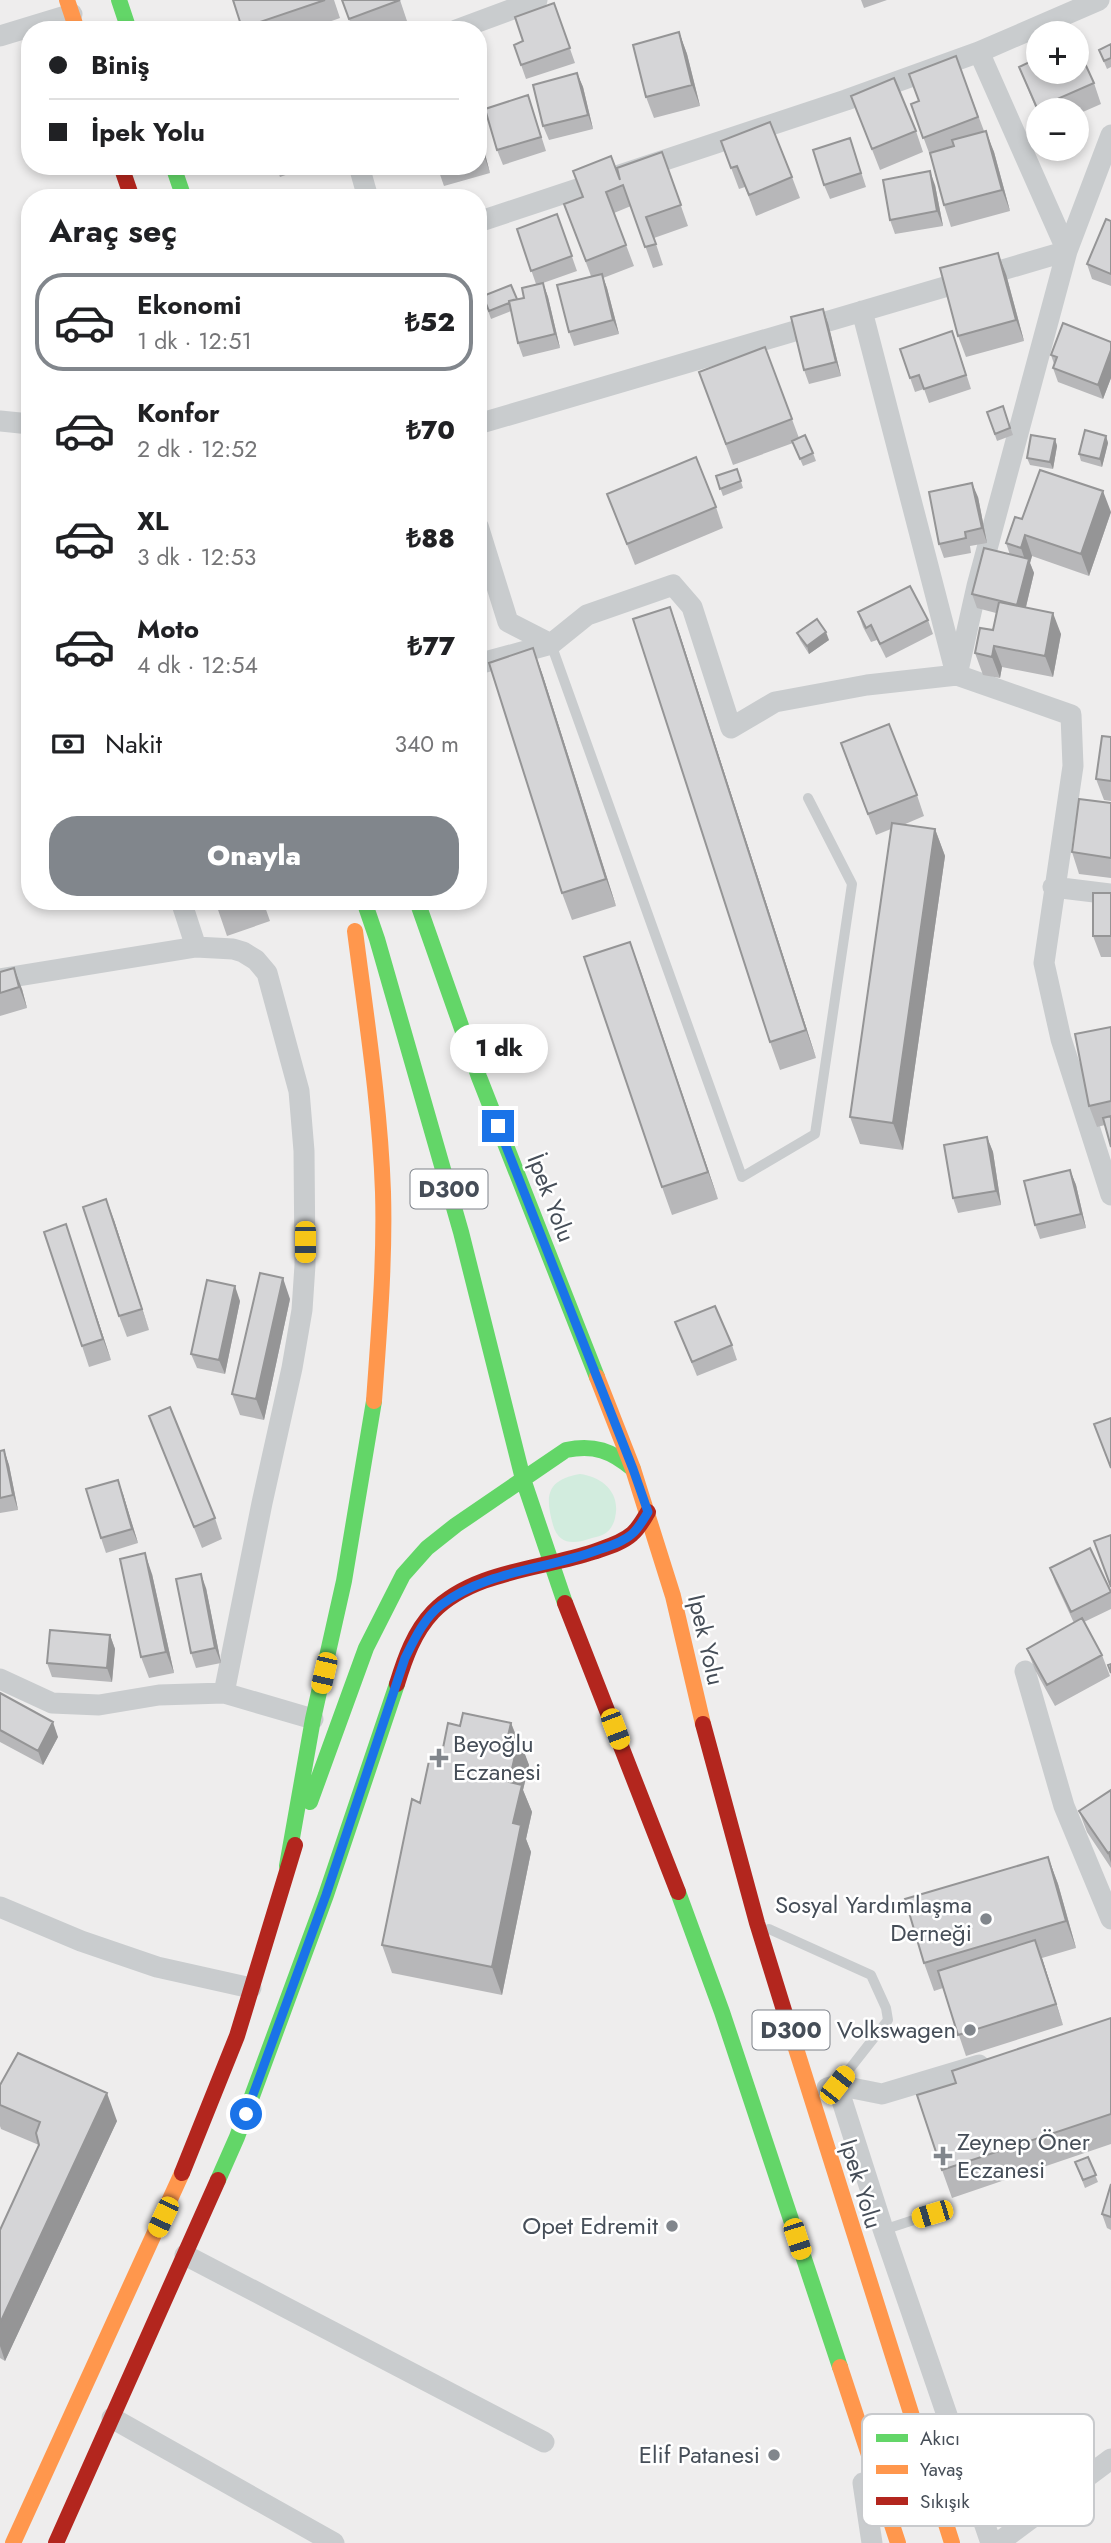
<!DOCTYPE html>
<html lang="tr">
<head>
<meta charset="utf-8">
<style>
  body { margin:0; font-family:Jost,sans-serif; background:#f6f6f6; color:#202124; height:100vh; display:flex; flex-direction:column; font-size:26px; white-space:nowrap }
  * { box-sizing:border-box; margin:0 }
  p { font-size:23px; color:#757577 }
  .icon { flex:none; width:38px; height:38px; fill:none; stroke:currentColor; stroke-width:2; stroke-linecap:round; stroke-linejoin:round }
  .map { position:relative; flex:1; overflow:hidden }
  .side { position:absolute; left:21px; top:189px; width:466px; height:721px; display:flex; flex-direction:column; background:#fff; border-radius:28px; box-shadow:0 4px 10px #0003 }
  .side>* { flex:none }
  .hud { position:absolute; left:21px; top:21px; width:466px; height:154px; border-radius:28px; box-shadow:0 4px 10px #0003; display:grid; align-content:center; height:154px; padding:0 28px; background:#fff }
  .tools { position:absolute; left:1026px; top:21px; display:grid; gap:14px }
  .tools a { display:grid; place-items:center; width:63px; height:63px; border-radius:50%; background:#fff; box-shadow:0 4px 10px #0003; font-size:35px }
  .end { position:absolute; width:32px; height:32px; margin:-16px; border:9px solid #1a73e8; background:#fff; box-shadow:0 0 0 4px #fff }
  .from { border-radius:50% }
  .bubble { position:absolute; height:49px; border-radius:24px; background:#fff; box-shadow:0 4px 10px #0003; font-size:23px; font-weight:800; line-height:49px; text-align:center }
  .car { position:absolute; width:21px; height:42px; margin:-21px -10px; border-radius:9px; box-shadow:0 0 5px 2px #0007; background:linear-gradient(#f5c518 24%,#345 0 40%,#f5c518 0 76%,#345 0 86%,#f5c518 0) }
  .hud b { display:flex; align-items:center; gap:24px; height:66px; font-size:26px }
  .hud b+b { border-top:2px solid #e0e0e0 }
  .hud i { width:18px; height:18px; background:#202124 }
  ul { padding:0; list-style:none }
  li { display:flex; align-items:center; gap:21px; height:98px; margin:0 14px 10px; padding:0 14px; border:4px solid transparent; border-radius:28px }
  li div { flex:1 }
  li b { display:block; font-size:26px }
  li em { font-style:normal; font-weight:800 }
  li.on { border-color:#81868c }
  li>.icon { width:63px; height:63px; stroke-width:1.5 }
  h2 { padding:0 28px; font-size:32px; line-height:84px }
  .pay { display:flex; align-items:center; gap:18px; height:77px; padding:0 28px; font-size:26px }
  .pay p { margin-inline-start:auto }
  .action { display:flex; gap:14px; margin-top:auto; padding:14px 28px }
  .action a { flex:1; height:80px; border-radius:28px; background:#81868c; color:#fff; font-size:28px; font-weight:800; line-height:80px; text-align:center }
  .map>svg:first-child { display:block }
</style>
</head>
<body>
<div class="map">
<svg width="1111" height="2543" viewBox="0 0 1111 2543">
  <rect width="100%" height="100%" fill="#eeeded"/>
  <path fill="#d2ecde" d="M580,1474C603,1477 621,1493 615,1518C614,1523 611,1529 607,1532C604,1535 597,1537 592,1538C575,1544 559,1546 553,1525C545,1496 546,1480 580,1474Z"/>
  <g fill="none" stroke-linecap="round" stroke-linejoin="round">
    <path stroke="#c9ccce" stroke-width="10" d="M551,644L742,1177L815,1134L852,884L808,798
      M769,1929L871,1975L886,2008L888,2020L837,2085
      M880,2231L932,2214"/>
    <path stroke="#c9ccce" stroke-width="21" d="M456,30L537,0
      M0,36L72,14
      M359,166L368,198
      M478,222L846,100L979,52L1099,0
      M862,311L955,670
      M0,421L30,424
      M478,424L1067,251L979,52
      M478,526L508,622L551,644
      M478,664L551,644L587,615L673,585L692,607L731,728L775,702L867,685L957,675L1071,715L1073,766L1044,963L1061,1039L1111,1195
      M957,675L977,586L1067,251L1111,135
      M1053,887L1111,894
      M181,901L196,947
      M0,979L196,947L233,949L243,952L256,960L267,973L299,1091L304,1151L305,1265L302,1310L292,1368L262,1503L224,1693
      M1025,1671L1064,1806L1111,1919
      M0,1679L52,1703L99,1705L159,1695L224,1693L313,1719
      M0,1907L81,1941L157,1967L251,1988
      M837,2085L883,2229L991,2543
      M827,2088L837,2085L882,2094L979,2065
      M185,2255L544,2442
      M112,2418L334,2543
      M863,2483L872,2543
      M998,2543L1111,2459"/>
    <path stroke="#63d668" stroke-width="16" d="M119,0L129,30
      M173,166L184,198
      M364,901L377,939L461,1232L523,1479L565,1603
      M417,901L479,1077L597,1377
      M310,1802L366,1648L403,1575L427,1548L456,1525L566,1450C594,1444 612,1451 633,1469
      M287,1866L313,1719L344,1581L374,1401
      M678,1892L722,2012L840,2367
      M218,2180L237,2137L326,1895L397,1684"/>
    <path stroke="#ff974d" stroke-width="16" d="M67,0L77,30
      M355,931C366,1017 380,1105 383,1192C385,1262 379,1331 374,1401
      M597,1377L633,1469L673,1596L703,1724
      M787,2020L952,2543
      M840,2367L898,2543
      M13,2543L182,2173"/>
    <path stroke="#b3261e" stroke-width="16" d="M121,166L132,198
      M565,1603L678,1892
      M397,1684C405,1658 414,1632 433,1612C473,1571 542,1569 593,1552C607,1547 622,1543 632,1534C639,1528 643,1520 648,1512
      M703,1724L757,1923L787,2020
      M182,2173L237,2036L295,1845
      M56,2543L218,2180"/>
  </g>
  <path fill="#b7b7b9" d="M233,0H334L340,18L306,30H243Z
    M342,0H400L407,21L384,30H353Z
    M861,0H887L864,8Z
    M554,3L575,63L526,79L514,45L523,41Z
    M679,32L687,54L700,106L654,118L646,97Z
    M1111,44V67L1107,69L1099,50Z
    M956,56L984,131L994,152L1010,211L951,227L944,205L931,158L911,104L919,101Z
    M1019,67L1094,83L1101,104L1076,115V110H1038V114Z
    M577,73L583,87L593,129L549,140L543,126Z
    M528,95L546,151L503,165L497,150Z
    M851,96L916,131L923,152L880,170Z
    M478,128L490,173L444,186L437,166H478Z
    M850,138L866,187L830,199L824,185Z
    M721,141L792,177L800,198L756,216L745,187L739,189Z
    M662,152L688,226L654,238L663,265L653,268L631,206L614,213L634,266L603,278L607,288L619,334L574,346L569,332L591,276L564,204L620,180Z
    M276,166H311L280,177Z
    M935,185L943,226L895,234L890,220Z
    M557,214L577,271L543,283L548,297L560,348L523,357L518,343L511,311L491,319L483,296L517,299L524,298L536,284L517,229Z
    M1111,221V286L1092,279L1087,264Z
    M1006,274L1024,341L966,357L958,336Z
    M828,323L841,376L809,384L804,370Z
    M1111,342V378L1103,399L1058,382L1053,368L1054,364L1051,355Z
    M957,345L971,389L929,403L924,389L915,392L900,349Z
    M765,347L799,438L813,453L816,461L803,466L793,443L733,465L699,372Z
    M1003,406L1013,435L997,441L987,412Z
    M1106,436L1108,443L1102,467L1081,461L1079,454Z
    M1055,439L1057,446L1053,469L1030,465L1027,458Z
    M737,469L743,488L723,496L716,476Z
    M607,494L716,507L723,528L635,565Z
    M978,497L987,543L970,546L971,553L944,558L939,544Z
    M1111,512L1089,576L1032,556L1030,563L1034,573L1026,607L1061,634L1053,677L1002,667L1000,678L983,675L975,653L993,630L996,613L977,608L972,594L1010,555L1006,543L1022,519Z
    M670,607L680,635L816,1058L780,1070L770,1042Z
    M858,612L928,620L933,634L886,658L877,640L871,642L863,627Z
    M797,633L829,640L809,654L800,640Z
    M533,648L543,676L616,906L572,920L562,893Z
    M1111,737V801L1104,800L1096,779Z
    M848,764L917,795L924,816L903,825L935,829L945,856L903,1150L860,1144L850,1117L891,829L876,835Z
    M1111,803V878L1079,874L1072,852Z
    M1111,893V957H1101L1093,936Z
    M215,901H263L270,921L227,936Z
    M630,942L718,1199L672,1215L662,1187Z
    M0,972L22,989L27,1008L0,1016Z
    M1111,1027V1147L1105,1125L1097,1127L1089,1106Z
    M987,1137L993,1152L1001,1205L958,1213L953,1198Z
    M1070,1170L1076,1185L1086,1228L1040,1239L1035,1225Z
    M114,1220L149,1330L127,1337L119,1316Z
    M66,1224L111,1360L89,1367L82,1346Z
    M290,1299L264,1420L240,1415L232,1394Z
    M240,1301L225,1374L197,1368L191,1354Z
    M675,1322L732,1345L737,1360L697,1376Z
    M149,1416L215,1518L222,1539L202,1548Z
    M4,1450L9,1465L18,1510L0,1513V1451Z
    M123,1494L138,1543L106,1553L101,1538Z
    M1050,1568L1111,1591V1609L1084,1622L1102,1655L1110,1676L1055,1706L1035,1670L1027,1649L1074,1623L1055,1582Z
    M152,1574L174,1673L149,1678L141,1657Z
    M206,1588L221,1663L196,1668L191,1653Z
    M110,1635L115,1649L112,1682L52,1677L47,1663Z
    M0,1693L58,1737L43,1765L0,1742Z
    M511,1723L529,1765L523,1790L532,1812L526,1839L531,1852L502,1995L392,1973L382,1945L440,1763L460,1726Z
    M1111,1790V1868L1087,1832L1079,1811Z
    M1048,1857L1058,1884L1076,1948L1042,1958L1063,2025L966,2056L943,1988L934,1991L924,1963Z
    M1111,2018V2144L952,2198L942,2170Z
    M0,2085L117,2121L5,2361L0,2358V2230L39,2145L1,2129L0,2126Z
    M1088,2157L1098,2182L1085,2188L1075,2162Z
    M1111,2184V2230L1107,2228L1102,2214Z"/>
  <path fill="#959596" d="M679,32L687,54L700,106L692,85Z
    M577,73L583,87L593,129L588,115Z
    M478,128L490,173L485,158L478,132Z
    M986,131L994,152L1010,211L1002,190Z
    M930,171L935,185L943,226L937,211Z
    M998,253L1006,274L1024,341L1016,320Z
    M602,274L607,288L619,334L613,320Z
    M543,283L548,297L560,348L555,334Z
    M823,309L828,323L841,376L836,362Z
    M1111,350V378L1103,399L1098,385Z
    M1106,436L1108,443L1102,467L1100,459Z
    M1055,439L1057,446L1053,469L1050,462Z
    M972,483L978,497L987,543L982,528Z
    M1103,491L1111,512L1089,576L1081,554Z
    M1025,535L1032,556L1030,563L1034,573L1023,619L1017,605L1027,566L1021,548Z
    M670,607L680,635L816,1058L806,1030Z
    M1053,613L1061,634L1053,677L1045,656Z
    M826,632L829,640L809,654L807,646Z
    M994,646L1002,667L1000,678L992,657Z
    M533,648L543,676L616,906L606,879Z
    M935,829L945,856L903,1150L893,1123Z
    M630,942L640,969L718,1199L708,1172Z
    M14,968L22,989L27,1008L19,987Z
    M987,1137L993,1152L1001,1205L996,1191Z
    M1070,1170L1076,1185L1086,1228L1081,1214Z
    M106,1199L114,1220L149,1330L142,1309Z
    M66,1224L73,1245L111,1360L103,1339Z
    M283,1278L290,1299L264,1420L256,1399Z
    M235,1286L240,1301L225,1374L219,1360Z
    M4,1450L9,1465L18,1510L13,1495Z
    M118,1480L123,1494L138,1543L132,1529Z
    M145,1553L152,1574L174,1673L166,1652Z
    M201,1574L206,1588L221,1663L215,1648Z
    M110,1635L115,1649L112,1682L107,1668Z
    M53,1722L58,1737L43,1765L38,1751Z
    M511,1723L518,1742L519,1738L529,1765L523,1790L532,1812L526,1839L531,1852L502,1995L492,1967L513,1823L509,1782L508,1736Z
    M1111,1851V1863L1108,1853Z
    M1048,1857L1058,1884L1076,1948L1066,1921Z
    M1035,1940L1043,1961L1063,2025L1056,2004Z
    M107,2093L117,2121L5,2361L0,2346V2323Z"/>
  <path fill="#d5d5d7" stroke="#959596" stroke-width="2" d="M233,0H325L242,28Z
    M342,0H400L349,19Z
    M554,3L570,48L521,65L514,45L523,41L515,17Z
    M679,32L692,85L646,97L633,45Z
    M1076,44L1094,83L1037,108L1019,67L1038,58V72H1076Z
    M1111,44V58L1104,61L1099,50Z
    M956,56L978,117L923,138L911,104L919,101L909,74Z
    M577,73L588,115L543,126L533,85Z
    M894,78L916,131L872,149L851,96Z
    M528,95L541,137L497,150L485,109Z
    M770,122L792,177L749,195L737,166L731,168L721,141Z
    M986,131L1002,190L944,205L930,153L954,146L952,140Z
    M478,132L485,158L478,160Z
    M850,138L861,173L824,185L813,150Z
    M662,152L681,205L646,217L656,244L645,247L623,185L606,192L626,245L586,261L564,204L583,197L573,171L611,156L620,180L617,168Z
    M437,166H457L439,171Z
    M930,171L937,211L890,220L883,180Z
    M557,214L572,256L531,271L517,229Z
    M1106,219L1111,221V274L1087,264Z
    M998,253L1016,320L958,336L940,268Z
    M602,274L613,320L569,332L557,285Z
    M543,283L555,334L518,343L509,301L524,298L522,288Z
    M511,285L517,299L509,301V303L489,311L483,296Z
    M823,309L836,362L804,370L791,317Z
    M1063,323L1111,342V350L1098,385L1053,368L1057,357L1051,355Z
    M952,331L966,375L924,389L919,375L910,378L900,349Z
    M765,347L792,419L726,444L699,372Z
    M1003,406L1010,428L995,434L987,412Z
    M1085,430L1106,436L1100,459L1079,454Z
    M805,435L813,453L800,459L792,441Z
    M1031,435L1055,439L1050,462L1027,458Z
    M696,457L716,507L627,544L607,494Z
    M737,469L741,481L720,489L716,476Z
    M1040,470L1103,491L1081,554L1025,535L1021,548L1006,543L1015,517L1022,519Z
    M972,483L982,528L965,532L966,538L939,544L929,492Z
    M984,548L1029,559L1017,605L972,594Z
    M910,586L928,620L880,644L871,625L866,628L858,612Z
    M999,602L1053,613L1045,656L994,646L992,657L975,653L980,628L993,630Z
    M670,607L806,1030L770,1042L633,619Z
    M817,619L826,632L807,646L797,633Z
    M533,648L606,879L562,893L489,663Z
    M889,724L917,795L868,814L841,743Z
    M1102,736L1111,737V781L1096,779Z
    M1079,799L1111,803V858L1072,852Z
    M892,823L935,829L893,1123L850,1117Z
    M1093,893H1111V936H1093Z
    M215,901H237L217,908Z
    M630,942L708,1172L662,1187L584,957Z
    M14,968L19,987L0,993V972Z
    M1111,1027V1101L1089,1106L1075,1034Z
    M1111,1116V1147L1103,1118Z
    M987,1137L996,1191L953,1198L944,1145Z
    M1070,1170L1081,1214L1035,1225L1024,1181Z
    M106,1199L142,1309L119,1316L83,1207Z
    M66,1224L103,1339L82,1346L44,1232Z
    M260,1273L283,1278L256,1399L232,1394Z
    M207,1280L235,1286L219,1360L191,1354Z
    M715,1306L732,1345L692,1362L675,1322Z
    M170,1407L215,1518L194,1527L149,1416Z
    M1111,1418V1468L1094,1424Z
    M4,1450L13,1495L0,1498V1451Z
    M118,1480L132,1529L101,1538L86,1489Z
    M1111,1535V1587L1094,1541Z
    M1090,1548L1111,1592L1071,1612L1050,1568Z
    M145,1553L166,1652L141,1657L120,1559Z
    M201,1574L215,1648L191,1653L176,1579Z
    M1082,1618L1102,1655L1047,1685L1027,1649Z
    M50,1630L110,1635L107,1668L47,1663Z
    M1111,1664V1673L1108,1665Z
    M0,1693L53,1722L38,1751L0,1730Z
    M463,1713L511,1723L508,1736L519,1738L509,1782L522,1785L513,1823L521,1825L492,1967L382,1945L412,1799L420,1803L429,1761L440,1763L448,1723L460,1726Z
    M1111,1790V1851L1108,1853L1079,1811Z
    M1048,1857L1066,1921L924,1963L905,1899Z
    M1035,1940L1056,2004L958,2035L938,1971Z
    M1111,2018V2114L942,2170L917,2095L956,2083L952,2071Z
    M18,2053L107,2093L0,2323V2230L39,2145L36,2133L40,2122L0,2105V2085Z
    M1088,2157L1096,2175L1083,2180L1075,2162Z
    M1111,2184V2217L1102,2214Z"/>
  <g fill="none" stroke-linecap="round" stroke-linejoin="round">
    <path stroke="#1a73e8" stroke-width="9" d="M246,2114L326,1895L405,1658C414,1640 424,1618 441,1605C487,1570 546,1570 598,1550C610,1546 623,1542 632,1534C639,1528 643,1520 648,1512L633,1469L498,1126"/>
  </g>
  <g fill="#81868c" stroke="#fff" stroke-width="2.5">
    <path d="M435.5 1747.5h7v7h7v7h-7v7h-7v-7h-7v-7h7z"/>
    <circle cx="986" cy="1919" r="7"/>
    <circle cx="970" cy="2030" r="7"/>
    <path d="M939.5 2145.5h7v7h7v7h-7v7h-7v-7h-7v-7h7z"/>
    <circle cx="672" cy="2226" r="7"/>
    <circle cx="774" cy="2455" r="7"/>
  </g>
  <g text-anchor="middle" stroke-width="5" stroke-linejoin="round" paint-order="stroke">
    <g fill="#fff" stroke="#7e838a" stroke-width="2">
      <rect x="410.5" y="1169.5" width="77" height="39" rx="5"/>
      <rect x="752.5" y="2010.5" width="77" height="39" rx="5"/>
    </g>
    <g font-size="23" font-weight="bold" fill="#464e58">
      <text x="449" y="1197">D300</text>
      <text x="791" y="2038">D300</text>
    </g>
    <g font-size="24" fill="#464e58" stroke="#fff">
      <text transform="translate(551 1198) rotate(69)" y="8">İpek Yolu</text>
      <text transform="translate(706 1640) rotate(77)" y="8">Ipek Yolu</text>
      <text transform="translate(861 2184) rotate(73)" y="8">Ipek Yolu</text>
    </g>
    <g font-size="24" fill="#464e58" stroke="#fff" text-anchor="end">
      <text x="453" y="1752" text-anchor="start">Beyoğlu<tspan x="453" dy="28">Eczanesi</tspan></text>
      <text x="972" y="1913">Sosyal Yardımlaşma<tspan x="972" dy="28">Derneği</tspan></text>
      <text x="956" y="2038">Volkswagen</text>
      <text x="957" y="2150" text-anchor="start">Zeynep Öner<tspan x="957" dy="28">Eczanesi</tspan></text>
      <text x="658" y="2234">Opet Edremit</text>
      <text x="760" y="2463">Elif Patanesi</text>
    </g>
  </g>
  <rect x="862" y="2414" width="232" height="112" rx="10" fill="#fff" stroke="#c8cacd" stroke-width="2"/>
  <rect x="876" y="2434" width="32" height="8" fill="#63d668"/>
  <rect x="876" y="2465" width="32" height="9" fill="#ff974d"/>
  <rect x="876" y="2497" width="32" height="8" fill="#b3261e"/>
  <g font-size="19" fill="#464e58">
    <text x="920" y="2445">Akıcı</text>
    <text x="920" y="2476">Yavaş</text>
    <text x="920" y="2508">Sıkışık</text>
  </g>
</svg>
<div class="tools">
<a>+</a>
<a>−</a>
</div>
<i class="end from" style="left:246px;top:2114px"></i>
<i class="end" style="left:498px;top:1126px"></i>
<div class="bubble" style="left:450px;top:1024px;width:98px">1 dk</div>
<i class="car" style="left:305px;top:1242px;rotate:180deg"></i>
<i class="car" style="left:324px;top:1673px;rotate:193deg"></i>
<i class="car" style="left:615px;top:1729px;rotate:159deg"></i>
<i class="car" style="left:837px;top:2085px;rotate:38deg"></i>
<i class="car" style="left:932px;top:2214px;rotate:253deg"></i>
<i class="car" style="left:163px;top:2217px;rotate:205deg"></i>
<i class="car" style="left:797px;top:2239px;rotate:162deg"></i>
<div class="hud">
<b><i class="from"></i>Biniş</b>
<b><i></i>İpek Yolu</b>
</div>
<section class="side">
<h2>Araç seç</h2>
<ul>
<li class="on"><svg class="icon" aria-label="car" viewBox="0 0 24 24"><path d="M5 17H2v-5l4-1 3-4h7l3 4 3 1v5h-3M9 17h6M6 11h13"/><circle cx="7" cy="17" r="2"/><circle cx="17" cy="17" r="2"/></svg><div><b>Ekonomi</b><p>1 dk · 12:51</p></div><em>₺52</em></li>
<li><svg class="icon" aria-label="car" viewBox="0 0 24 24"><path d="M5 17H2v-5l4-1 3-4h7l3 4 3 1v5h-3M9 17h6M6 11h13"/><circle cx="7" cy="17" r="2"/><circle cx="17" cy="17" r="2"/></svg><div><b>Konfor</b><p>2 dk · 12:52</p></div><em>₺70</em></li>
<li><svg class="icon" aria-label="car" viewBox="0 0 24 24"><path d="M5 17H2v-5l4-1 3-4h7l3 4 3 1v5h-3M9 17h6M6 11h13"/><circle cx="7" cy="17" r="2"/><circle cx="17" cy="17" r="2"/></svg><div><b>XL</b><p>3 dk · 12:53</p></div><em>₺88</em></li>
<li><svg class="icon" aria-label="car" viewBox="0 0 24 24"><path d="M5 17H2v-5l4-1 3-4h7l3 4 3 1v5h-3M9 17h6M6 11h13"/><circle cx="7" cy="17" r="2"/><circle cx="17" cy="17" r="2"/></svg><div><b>Moto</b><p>4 dk · 12:54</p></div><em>₺77</em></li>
</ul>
<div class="pay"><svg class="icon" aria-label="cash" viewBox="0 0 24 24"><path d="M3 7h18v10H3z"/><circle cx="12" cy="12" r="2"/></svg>Nakit<p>340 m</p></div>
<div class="action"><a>Onayla</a></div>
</section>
</div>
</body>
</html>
